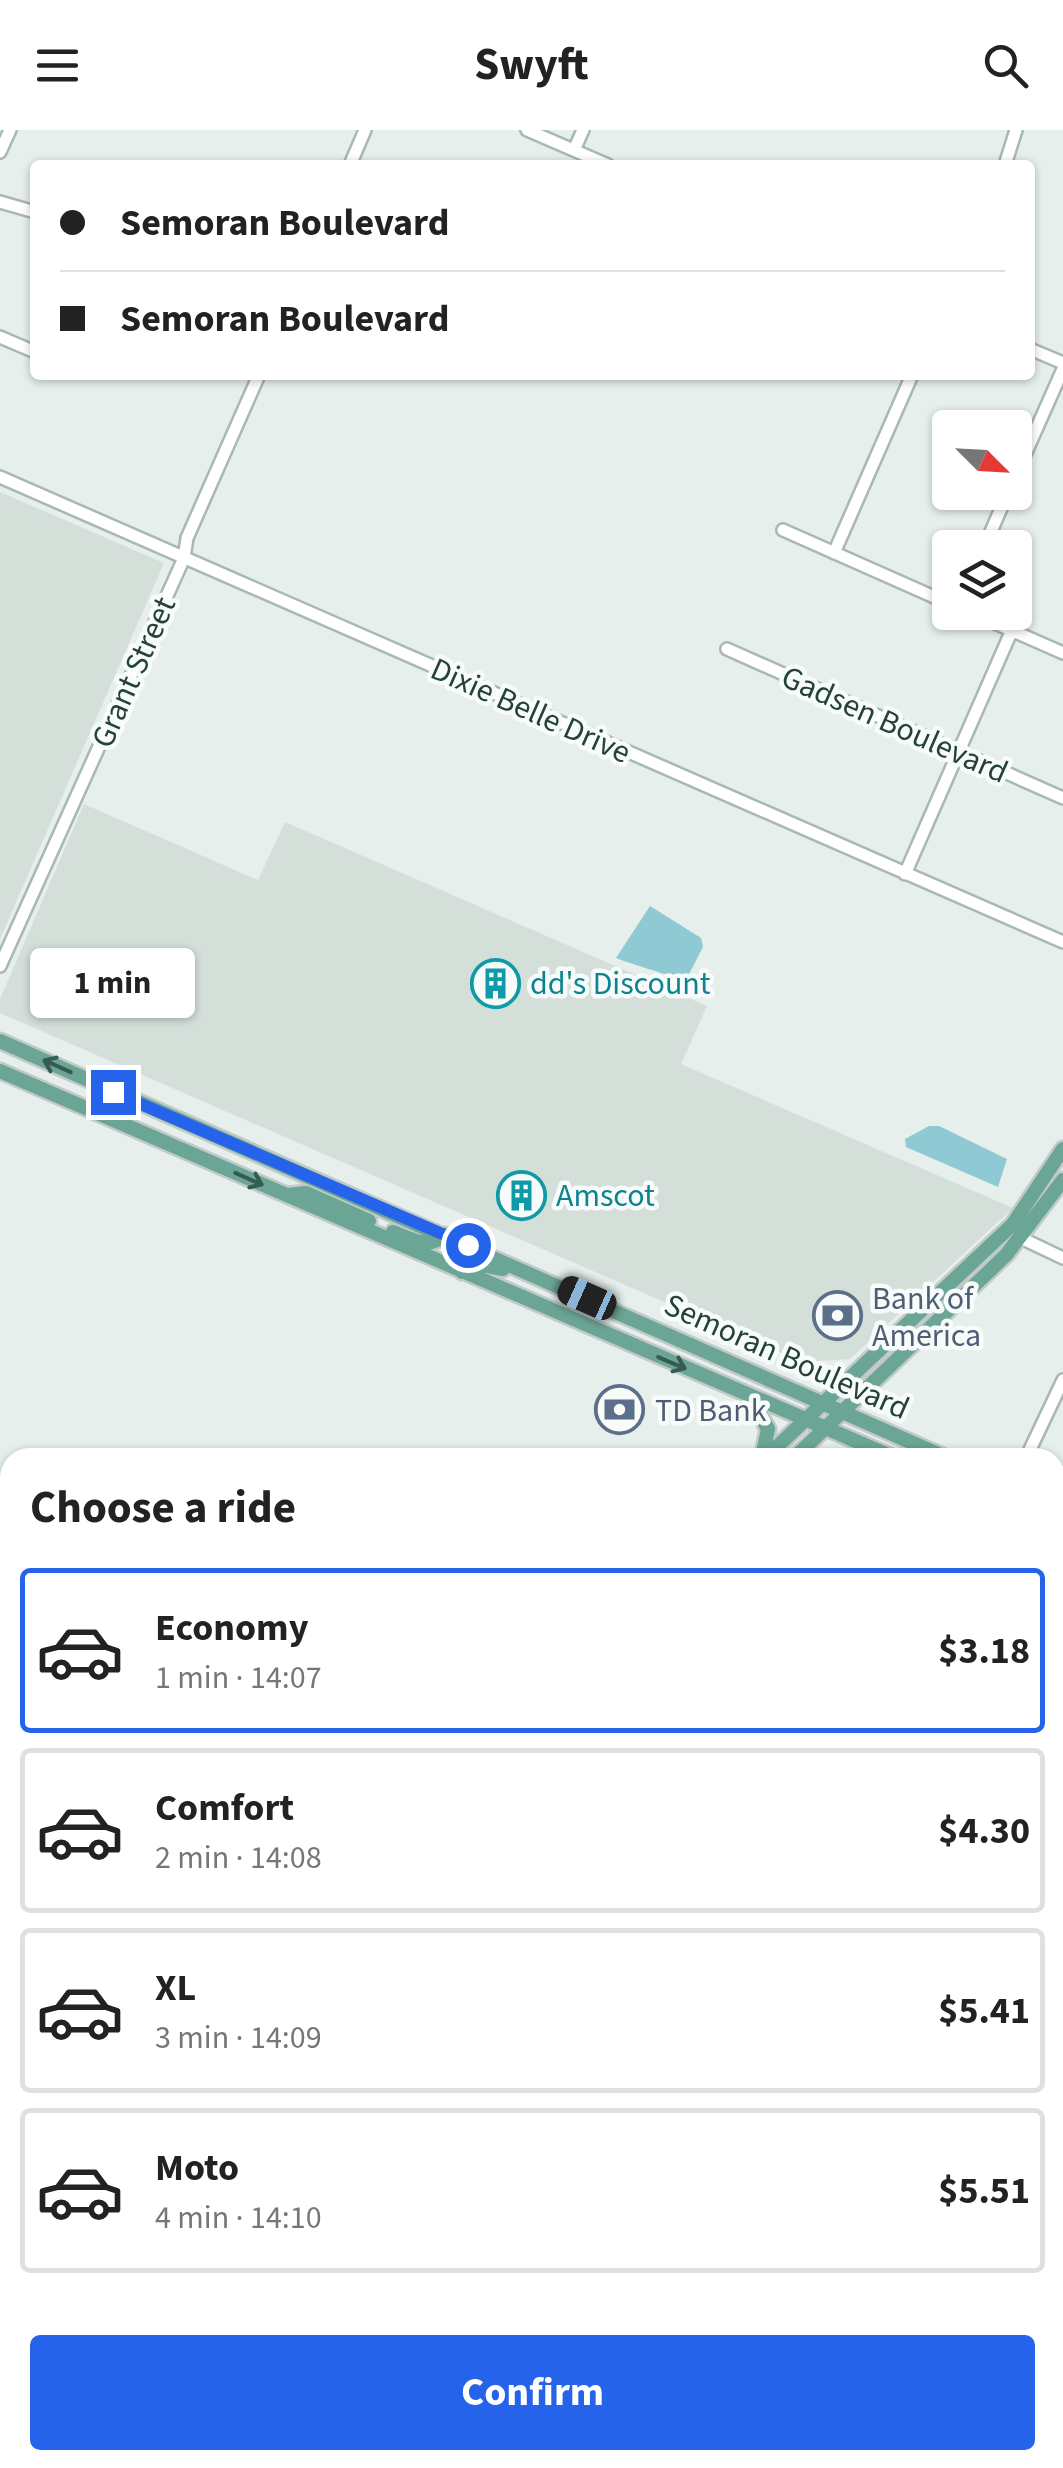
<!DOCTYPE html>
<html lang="en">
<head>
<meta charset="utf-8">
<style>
  body { margin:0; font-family:"Source Sans 3",sans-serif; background:#f6f6f6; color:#222; height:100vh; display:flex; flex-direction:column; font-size:38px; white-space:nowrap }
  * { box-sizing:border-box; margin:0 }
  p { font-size:32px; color:#767676 }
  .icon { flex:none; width:55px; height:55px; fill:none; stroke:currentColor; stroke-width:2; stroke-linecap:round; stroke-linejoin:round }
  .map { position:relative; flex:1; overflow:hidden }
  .side { position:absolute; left:0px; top:1318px; width:1065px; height:1022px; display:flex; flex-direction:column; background:#fff; border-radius:30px 30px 0 0; box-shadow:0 2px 8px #0004 }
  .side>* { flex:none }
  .guide { position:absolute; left:30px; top:30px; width:1005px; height:220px; border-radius:10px; box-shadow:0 2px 8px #0004; display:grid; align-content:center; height:220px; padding:0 30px; background:#fff }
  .needle { width:65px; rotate:114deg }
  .buttons { position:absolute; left:932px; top:280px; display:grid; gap:20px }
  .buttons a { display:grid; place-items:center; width:100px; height:100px; border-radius:10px; background:#fff; box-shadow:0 2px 8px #0004; font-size:50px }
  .end { position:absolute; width:45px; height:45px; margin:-22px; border:12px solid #2563eb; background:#fff; box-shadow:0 0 0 5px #fff }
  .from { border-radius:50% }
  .bubble { position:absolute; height:70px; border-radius:10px; background:#fff; box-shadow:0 2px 8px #0004; font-size:32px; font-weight:700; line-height:70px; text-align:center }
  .car { position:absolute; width:30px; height:60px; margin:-30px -15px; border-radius:12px; box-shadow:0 0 8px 2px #0007; background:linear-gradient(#222 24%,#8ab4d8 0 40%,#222 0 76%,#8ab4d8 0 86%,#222 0) }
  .guide b { display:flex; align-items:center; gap:35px; height:95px; font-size:38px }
  .guide b+b { border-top:2px solid #e0e0e0 }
  .guide i { width:25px; height:25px; background:#222 }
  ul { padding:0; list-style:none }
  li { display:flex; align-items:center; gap:30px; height:165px; margin:0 20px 15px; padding:0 10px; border:5px solid #e0e0e0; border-radius:10px }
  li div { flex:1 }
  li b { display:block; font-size:38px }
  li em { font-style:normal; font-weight:700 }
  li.on { border-color:#2563eb }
  li>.icon { width:90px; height:90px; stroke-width:1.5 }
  h2 { padding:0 30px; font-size:45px; line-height:120px }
  .button { display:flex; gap:20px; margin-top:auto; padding:20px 30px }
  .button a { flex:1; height:115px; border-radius:10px; background:#2563eb; color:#fff; font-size:40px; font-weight:700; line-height:115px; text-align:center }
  header { display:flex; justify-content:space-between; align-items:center; height:130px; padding:0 30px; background:#fff; font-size:45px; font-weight:700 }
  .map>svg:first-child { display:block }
</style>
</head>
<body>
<header><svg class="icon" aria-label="menu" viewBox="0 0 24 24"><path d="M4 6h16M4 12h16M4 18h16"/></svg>Swyft<svg class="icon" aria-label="search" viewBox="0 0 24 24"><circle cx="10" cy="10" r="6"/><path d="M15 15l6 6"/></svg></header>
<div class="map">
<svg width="1063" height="2338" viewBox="0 0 1063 2338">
  <rect width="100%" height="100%" fill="#e6efeb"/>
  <path fill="#d4dfda" d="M0,362L164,433L0,809Z
    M84,674L258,750L285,692L707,876L681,934L1013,1078L850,1229L802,1232L0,883V869Z"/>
  <path fill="#bfe0c8" d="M1055,1677L1063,1680V1998L1055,2004Z"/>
  <path fill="#8ec9d4" d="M650,776L701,808L703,817L686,850C679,849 620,830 616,828Z
    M929,996H939L1007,1029L998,1057L906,1017L905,1009Z
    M1063,1844V1953L1055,1957V1848Z"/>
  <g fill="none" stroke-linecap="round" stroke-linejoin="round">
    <path stroke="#8ec9d4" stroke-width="2.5" d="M1055,1717L1063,1722"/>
    <defs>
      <path id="minor" d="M527,0L608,35
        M574,20L583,0
        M0,22L10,0
        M350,35L365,0
        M1005,35L1016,0
        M0,72L35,82
        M0,207L35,222
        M1030,219L1063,233
        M0,347L1063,812
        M1015,347L1063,239
        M783,400L950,474
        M984,418L1008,362
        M834,423L912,245
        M970,482L1063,523
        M727,519L1063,668
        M905,744L1012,500
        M0,836L184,428L187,408L259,245
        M1021,1108L1063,1128
        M1026,1328L1063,1250
        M0,1504L10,1508
        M0,2083L10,2087
        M527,2330L535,2338
        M708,2330L727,2338
        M997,2330L1014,2338"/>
      <path id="major" d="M0,911L947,1328
        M0,941L895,1328
        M287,1065L306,1063L369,1091
        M393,1102C411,1109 428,1120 445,1105
        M462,1142L471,1133L503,1139
        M752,1270L768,1299L762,1328
        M765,1328L1013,1094L1063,1019
        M794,1328L1006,1125L1063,1050
        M1055,1376L1063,1380
        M1055,1396L1063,1400
        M0,2048L10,2039
        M0,2074L10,2064"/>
    </defs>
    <use href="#minor" stroke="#a8b8b2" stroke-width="16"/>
    <use href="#major" stroke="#c2cac8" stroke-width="19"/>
    <use href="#minor" stroke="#fff" stroke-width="11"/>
    <use href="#major" stroke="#6aa596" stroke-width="14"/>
  </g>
  <defs><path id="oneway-shaft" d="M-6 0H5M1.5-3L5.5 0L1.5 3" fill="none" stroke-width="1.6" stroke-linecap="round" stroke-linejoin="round" transform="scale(2.5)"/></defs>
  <g stroke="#365b51">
    <use href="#oneway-shaft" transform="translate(57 936) rotate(-156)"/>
    <use href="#oneway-shaft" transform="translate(249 1049) rotate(24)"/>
    <use href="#oneway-shaft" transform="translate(672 1233) rotate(23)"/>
  </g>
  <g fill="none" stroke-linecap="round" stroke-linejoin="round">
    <path stroke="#2563eb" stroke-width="12" d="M113,962L468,1115"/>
  </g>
  <defs>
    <symbol id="building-ring" viewBox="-11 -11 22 22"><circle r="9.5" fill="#f7fbf9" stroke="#0f9aa8" stroke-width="1.5"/><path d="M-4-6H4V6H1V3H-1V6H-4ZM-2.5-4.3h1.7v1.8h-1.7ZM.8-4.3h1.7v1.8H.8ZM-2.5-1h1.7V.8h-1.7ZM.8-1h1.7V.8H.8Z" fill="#0f9aa8"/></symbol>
    <symbol id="bank-ring" viewBox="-11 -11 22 22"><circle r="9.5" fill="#f7fbf9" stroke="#5c6f8a" stroke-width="1.5"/><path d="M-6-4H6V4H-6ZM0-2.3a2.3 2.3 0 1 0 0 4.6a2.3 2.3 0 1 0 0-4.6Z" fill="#5c6f8a"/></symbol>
  </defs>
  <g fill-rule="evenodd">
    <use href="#building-ring" x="468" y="826" width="55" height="55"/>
    <use href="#building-ring" x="494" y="1038" width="55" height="55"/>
    <use href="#bank-ring" x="810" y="1158" width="55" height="55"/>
    <use href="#bank-ring" x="592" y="1252" width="55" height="55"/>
  </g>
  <g text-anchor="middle" stroke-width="9" stroke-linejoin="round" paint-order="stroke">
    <g font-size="32" fill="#24423a" stroke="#f7fbf9">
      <text transform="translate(133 542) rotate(-66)" y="11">Grant Street</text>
      <text transform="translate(531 580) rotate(24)" y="11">Dixie Belle Drive</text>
      <text transform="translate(895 594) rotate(24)" y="11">Gadsen Boulevard</text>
      <text transform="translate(787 1226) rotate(24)" y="11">Semoran Boulevard</text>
    </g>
    <g font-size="32" fill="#0d838f" stroke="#f7fbf9" text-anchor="start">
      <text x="530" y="864">dd's Discount</text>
      <text x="556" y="1076">Amscot</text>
    </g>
    <g font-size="32" fill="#4e5e75" stroke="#f7fbf9" text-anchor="start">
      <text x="872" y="1179">Bank of<tspan x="872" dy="37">America</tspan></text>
      <text x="655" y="1291">TD Bank</text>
    </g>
  </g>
</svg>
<div class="buttons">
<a><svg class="needle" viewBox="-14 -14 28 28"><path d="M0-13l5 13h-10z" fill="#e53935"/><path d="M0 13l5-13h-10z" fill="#767676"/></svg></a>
<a><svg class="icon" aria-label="layers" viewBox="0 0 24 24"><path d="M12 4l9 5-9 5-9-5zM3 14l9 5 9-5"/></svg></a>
</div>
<i class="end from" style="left:468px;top:1115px"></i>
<i class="end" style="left:113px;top:962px"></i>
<div class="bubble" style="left:30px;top:818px;width:165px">1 min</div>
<i class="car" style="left:587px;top:1168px;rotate:294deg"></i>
<div class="guide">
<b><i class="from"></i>Semoran Boulevard</b>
<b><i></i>Semoran Boulevard</b>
</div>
<section class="side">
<h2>Choose a ride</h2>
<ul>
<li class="on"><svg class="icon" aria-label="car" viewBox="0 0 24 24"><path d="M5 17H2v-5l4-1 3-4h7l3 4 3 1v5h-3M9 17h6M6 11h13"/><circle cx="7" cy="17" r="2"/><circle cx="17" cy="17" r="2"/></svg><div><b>Economy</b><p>1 min · 14:07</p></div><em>$3.18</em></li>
<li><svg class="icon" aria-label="car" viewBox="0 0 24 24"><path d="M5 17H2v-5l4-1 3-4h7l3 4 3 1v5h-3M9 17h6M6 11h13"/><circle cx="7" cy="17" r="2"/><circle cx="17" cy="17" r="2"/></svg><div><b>Comfort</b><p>2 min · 14:08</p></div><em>$4.30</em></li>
<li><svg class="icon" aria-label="car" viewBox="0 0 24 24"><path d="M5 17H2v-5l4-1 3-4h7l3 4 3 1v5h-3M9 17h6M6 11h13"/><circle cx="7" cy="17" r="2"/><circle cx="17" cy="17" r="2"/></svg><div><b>XL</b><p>3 min · 14:09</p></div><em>$5.41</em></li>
<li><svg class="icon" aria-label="car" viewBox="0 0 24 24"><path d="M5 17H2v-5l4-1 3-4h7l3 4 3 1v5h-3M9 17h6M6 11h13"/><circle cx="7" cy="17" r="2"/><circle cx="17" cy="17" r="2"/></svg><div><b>Moto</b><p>4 min · 14:10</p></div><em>$5.51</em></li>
</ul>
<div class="button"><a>Confirm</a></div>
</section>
</div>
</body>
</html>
